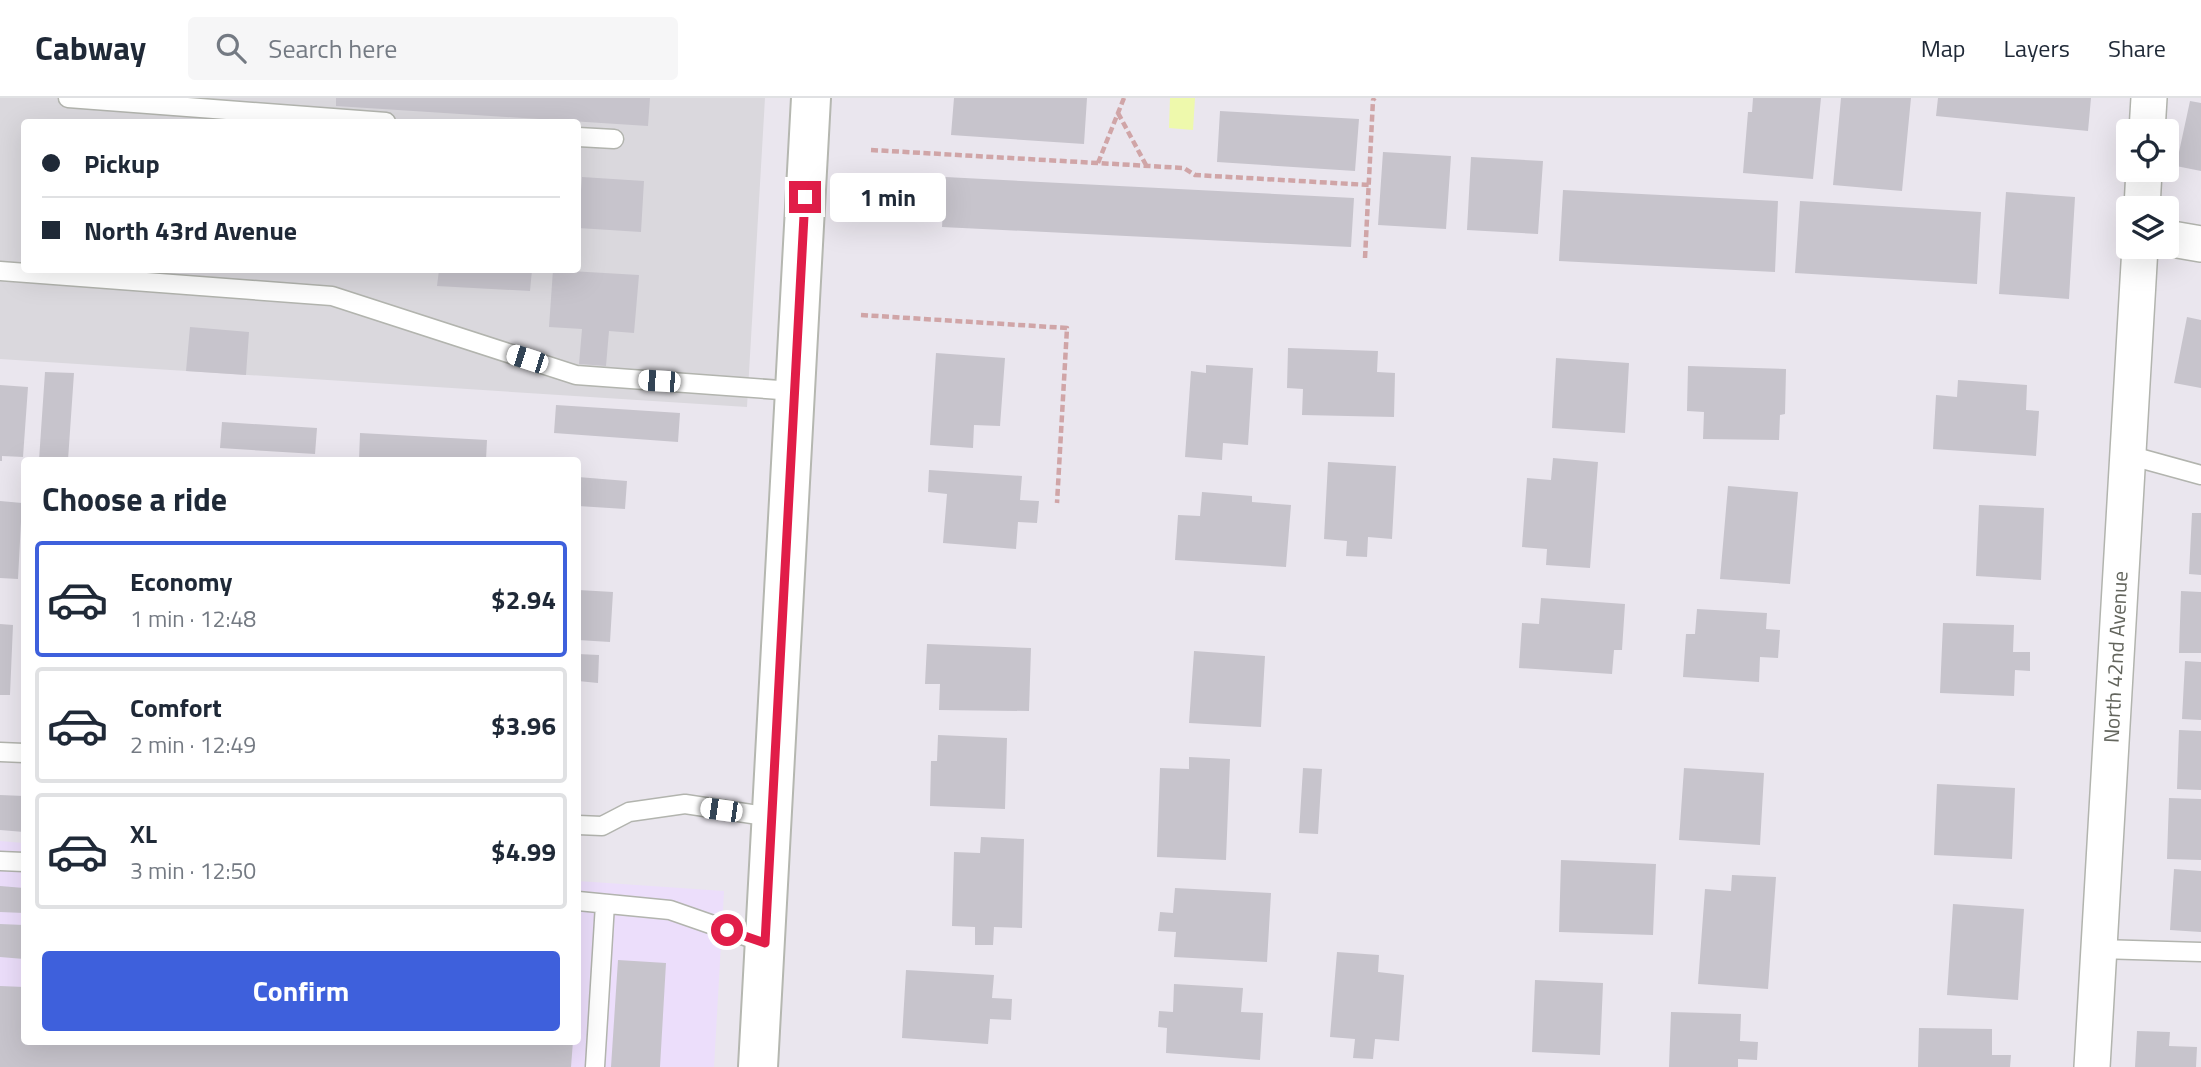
<!DOCTYPE html>
<html lang="en">
<head>
<meta charset="utf-8">
<style>
  body { margin:0; font-family:"Titillium Web",sans-serif; background:#f6f6f7; color:#1f2937; height:100vh; display:flex; flex-direction:column; font-size:26px; white-space:nowrap }
  * { box-sizing:border-box; margin:0 }
  p { font-size:23px; color:#747a83 }
  .icon { flex:none; width:38px; height:38px; fill:none; stroke:currentColor; stroke-width:2; stroke-linecap:round; stroke-linejoin:round }
  .map { position:relative; flex:1; overflow:hidden }
  .details { position:absolute; left:21px; top:359px; width:560px; height:588px; display:flex; flex-direction:column; background:#fff; border-radius:7px; box-shadow:0 7px 28px #0002 }
  .details>* { flex:none }
  .guide { position:absolute; left:21px; top:21px; width:560px; height:154px; border-radius:7px; box-shadow:0 7px 28px #0002; display:grid; align-content:center; height:154px; padding:0 21px; background:#fff }
  .buttons { position:absolute; left:2116px; top:21px; display:grid; gap:14px }
  .buttons a { display:grid; place-items:center; width:63px; height:63px; border-radius:7px; background:#fff; box-shadow:0 7px 28px #0002; font-size:35px }
  .end { position:absolute; width:32px; height:32px; margin:-16px; border:9px solid #e11d48; background:#fff; box-shadow:0 0 0 4px #fff }
  .from { border-radius:50% }
  .bubble { position:absolute; height:49px; border-radius:7px; background:#fff; box-shadow:0 7px 28px #0002; font-size:23px; font-weight:700; line-height:49px; text-align:center }
  .car { position:absolute; width:21px; height:42px; margin:-21px -10px; border-radius:9px; box-shadow:0 0 5px 2px #0007; background:linear-gradient(#fff 24%,#345 0 40%,#fff 0 76%,#345 0 86%,#fff 0) }
  .guide b { display:flex; align-items:center; gap:24px; height:66px; font-size:26px }
  .guide b+b { border-top:2px solid #e0e1e3 }
  .guide i { width:18px; height:18px; background:#1f2937 }
  ul { padding:0; list-style:none }
  li { display:flex; align-items:center; gap:21px; height:116px; margin:0 14px 10px; padding:0 7px; border:4px solid #e0e1e3; border-radius:7px }
  li div { flex:1 }
  li b { display:block; font-size:26px }
  li em { font-style:normal; font-weight:700 }
  li.on { border-color:#3e60dc }
  li>.icon { width:63px; height:63px; stroke-width:1.5 }
  h2 { padding:0 21px; font-size:32px; line-height:84px }
  .button { display:flex; gap:14px; margin-top:auto; padding:14px 21px }
  .button a { flex:1; height:80px; border-radius:7px; background:#3e60dc; color:#fff; font-size:28px; font-weight:700; line-height:80px; text-align:center }
  header { display:flex; align-items:center; gap:42px; box-sizing:border-box; height:98px; padding:0 35px; background:#fff; border-bottom:2px solid #e0e1e3 }
  header strong { font-size:33px }
  nav { display:flex; gap:38px; margin-inline-start:auto; font-size:24px }
  .search { width:490px; height:63px; background:#f6f6f7; display:flex; align-items:center; gap:18px; box-sizing:border-box; padding:0 24px; border-radius:7px; color:#747a83; font-size:26px }
  .map>svg:first-child { display:block }
</style>
</head>
<body>
<header>
<strong>Cabway</strong>
<div class="search"><svg class="icon" aria-label="search" viewBox="0 0 24 24"><circle cx="10" cy="10" r="6"/><path d="M15 15l6 6"/></svg>Search here</div>
<nav><a>Map</a><a>Layers</a><a>Share</a></nav>
</header>
<div class="map">
<svg width="2201" height="969" viewBox="0 0 2201 969">
  <rect width="100%" height="100%" fill="#eae6ee"/>
  <path fill="#ecdefb" d="M0,743L24,745V943H578V783L724,793L714,969H0Z"/>
  <path fill="#dad8dd" fill-rule="evenodd" d="M0,0H765L747,309L0,261ZM24,24H578V172H24Z"/>
  <path fill="#eef9ac" d="M1170,0H1195L1193,32L1169,30Z"/>
  <path fill="#c7c4cc" d="M336,0H650L648,28L336,8Z
    M954,0H1087L1084,46L951,37Z
    M1753,0H1821L1813,81L1743,75L1748,14H1752Z
    M1841,0H1911L1902,93L1833,87Z
    M1938,0H2091L2088,33L1936,18Z
    M2190,3L2201,5V73L2176,68Z
    M1220,13L1359,21L1355,73L1217,64Z
    M1383,54L1451,58L1446,131L1378,127Z
    M1471,59L1543,63L1538,136L1467,132Z
    M582,79L644,83L641,134L578,130Z
    M945,79L1354,100L1351,149L942,129Z
    M1563,92L1778,103L1775,174L1559,163Z
    M2006,94L2075,99L2069,201L1999,196Z
    M1800,103L1981,114L1977,186L1795,175Z
    M439,172H532L530,193L437,188Z
    M553,172L639,177L634,235L609,233L606,268L579,266L582,231L549,229Z
    M2187,219L2201,222V290L2174,285Z
    M190,229L249,234L246,277L186,273Z
    M1288,250L1378,253L1377,274L1395,275L1394,319L1302,317L1303,291L1287,290Z
    M936,255L1005,260L1000,328L974,327L973,350L930,347Z
    M1556,260L1629,265L1625,335L1552,330Z
    M1206,267L1253,270L1248,347L1223,345L1222,362L1185,359L1191,273L1206,275Z
    M1688,268L1786,271L1785,316L1780,317L1779,342L1703,341L1704,314L1687,313Z
    M45,274L74,275L68,362H39Z
    M1958,282L2027,287L2026,312L2039,313L2036,358L1933,351L1936,297L1957,299Z
    M0,287L28,289L23,359L2,358V363H0Z
    M556,307L680,315L678,344L554,335Z
    M222,324L317,330L315,356L220,350Z
    M360,335L487,342L486,362H359Z
    M1553,360L1598,364L1590,470L1546,467L1547,451L1522,449L1527,380L1551,382Z
    M1328,364L1396,368L1392,441L1368,439L1367,459L1346,458L1347,443L1324,441Z
    M929,372L1022,378L1020,402L1039,403L1037,425L1018,424L1016,451L943,445L947,396L928,394Z
    M578,379L627,383L625,411L578,408Z
    M1728,388L1798,394L1790,486L1720,481Z
    M1202,394L1252,398V404L1291,407L1286,469L1175,462L1178,417L1200,418Z
    M0,403L22,405L18,481L0,480Z
    M1979,407L2044,410L2041,482L1976,478Z
    M2192,415H2201V477L2189,476Z
    M578,492L613,494L610,544L578,542Z
    M2181,493L2201,494V555H2179Z
    M1541,500L1625,506L1622,552H1614L1612,576L1519,570L1522,525L1539,526Z
    M1697,511L1767,515L1766,531L1780,532L1778,560L1760,559L1759,584L1683,579L1686,536H1695Z
    M1943,525L2014,527L2013,554H2030V573L2015,572L2014,598L1940,595Z
    M0,526L13,527L10,597H0Z
    M927,546L1031,550L1029,613L939,612L940,586H925Z
    M1194,553L1265,558L1261,629L1189,625Z
    M578,556L599,557L598,585L578,583Z
    M2185,563L2201,564V622L2182,621Z
    M2179,632L2201,633V692L2177,691Z
    M938,637L1007,640L1005,711L930,708L931,663H937Z
    M1189,659L1230,661L1226,762L1157,759L1160,670L1189,671Z
    M1303,670L1322,671L1318,736L1299,735Z
    M1684,670L1764,675L1760,747L1679,742Z
    M1937,686L2015,690L2012,761L1934,757Z
    M0,697L24,698V734L0,732Z
    M2169,700L2201,701V762L2167,761Z
    M981,739L1024,741L1022,830L994,829L993,847H975V829L952,828L954,754L980,755Z
    M1561,762L1656,766L1653,837L1559,834Z
    M2174,771L2201,773V834L2170,832Z
    M1732,777L1776,779L1768,891L1698,886L1705,791L1731,793Z
    M0,788L24,790V815L0,814Z
    M1175,790L1271,795L1267,864L1174,859L1176,834L1158,833L1160,814L1173,815Z
    M1953,806L2024,811L2018,902L1947,897Z
    M0,826L24,827V861L0,859Z
    M1337,854L1379,857L1378,874L1404,877L1399,943L1375,941L1373,961L1353,960L1355,941L1330,939Z
    M618,862L666,865L660,969H611Z
    M906,872L994,877L992,900L1012,901L1011,922L990,921L988,946L902,940Z
    M1535,882L1603,885L1600,957L1532,954Z
    M1174,886L1243,890L1241,914L1263,915L1260,962L1166,955L1167,930L1158,929L1159,913L1173,914Z
    M0,888L24,889V943H573L571,969H0Z
    M1671,914L1741,916L1740,943L1758,944L1757,962L1738,961V969H1669Z
    M1919,930L1992,931V957H2011L2010,969H1918Z
    M2137,933L2170,934L2169,948L2197,949L2196,969H2135Z"/>
  <g fill="none" stroke-linecap="round" stroke-linejoin="round">
    <defs>
      <path id="lane" d="M68,0L386,24
        M578,39L614,41
        M0,173L332,198L576,277L794,293
        M2128,357L2201,377
        M0,654L24,655
        M578,727L602,728L629,714L685,706L772,719
        M0,763L24,764
        M578,803L670,812L765,845
        M2099,851L2201,854
        M595,969L605,806"/>
      <path id="street" d="M2147,33L2149,0
        M2142,110L2144,72
        M2166,140L2201,146
        M2092,969L2140,149"/>
      <path id="secondary" d="M758,969L811,0"/>
    </defs>
    <use href="#lane" stroke="#b2b4ae" stroke-width="21"/>
    <use href="#street" stroke="#b2b4ae" stroke-width="38"/>
    <use href="#secondary" stroke="#b5b7b0" stroke-width="42"/>
    <path stroke="#d0a5a7" stroke-width="4.5" stroke-dasharray="7 3.5" stroke-linecap="butt" d="M1118,15L1146,67
      M871,52L1184,70L1195,77L1369,87
      M1098,65L1124,0
      M1365,160L1373,2L1375,0
      M861,217L1067,230L1057,405"/>
    <use href="#lane" stroke="#fff" stroke-width="18"/>
    <use href="#street" stroke="#fff" stroke-width="35"/>
    <use href="#secondary" stroke="#fff" stroke-width="38"/>
  </g>
  <g fill="none" stroke-linecap="round" stroke-linejoin="round">
    <path stroke="#e11d48" stroke-width="9" d="M727,832L765,845L805,99"/>
  </g>
  <g text-anchor="middle" stroke-width="6" stroke-linejoin="round" paint-order="stroke">
    <g font-size="21" fill="#63655d" stroke="#fff">
      <text transform="translate(2116 559) rotate(-87)" y="7">North 42nd Avenue</text>
    </g>
  </g>
</svg>
<div class="buttons">
<a><svg class="icon" aria-label="locate" viewBox="0 0 24 24"><circle cx="12" cy="12" r="6"/><path d="M12 2v4M12 18v4M2 12h4M18 12h4"/></svg></a>
<a><svg class="icon" aria-label="layers" viewBox="0 0 24 24"><path d="M12 4l9 5-9 5-9-5zM3 14l9 5 9-5"/></svg></a>
</div>
<i class="end from" style="left:727px;top:832px"></i>
<i class="end" style="left:805px;top:99px"></i>
<div class="bubble" style="left:830px;top:75px;width:116px">1 min</div>
<i class="car" style="left:527px;top:261px;rotate:288deg"></i>
<i class="car" style="left:659px;top:283px;rotate:274deg"></i>
<i class="car" style="left:721px;top:712px;rotate:278deg"></i>
<div class="guide">
<b><i class="from"></i>Pickup</b>
<b><i></i>North 43rd Avenue</b>
</div>
<section class="details">
<h2>Choose a ride</h2>
<ul>
<li class="on"><svg class="icon" aria-label="car" viewBox="0 0 24 24"><path d="M5 17H2v-5l4-1 3-4h7l3 4 3 1v5h-3M9 17h6M6 11h13"/><circle cx="7" cy="17" r="2"/><circle cx="17" cy="17" r="2"/></svg><div><b>Economy</b><p>1 min · 12:48</p></div><em>$2.94</em></li>
<li><svg class="icon" aria-label="car" viewBox="0 0 24 24"><path d="M5 17H2v-5l4-1 3-4h7l3 4 3 1v5h-3M9 17h6M6 11h13"/><circle cx="7" cy="17" r="2"/><circle cx="17" cy="17" r="2"/></svg><div><b>Comfort</b><p>2 min · 12:49</p></div><em>$3.96</em></li>
<li><svg class="icon" aria-label="car" viewBox="0 0 24 24"><path d="M5 17H2v-5l4-1 3-4h7l3 4 3 1v5h-3M9 17h6M6 11h13"/><circle cx="7" cy="17" r="2"/><circle cx="17" cy="17" r="2"/></svg><div><b>XL</b><p>3 min · 12:50</p></div><em>$4.99</em></li>
</ul>
<div class="button"><a>Confirm</a></div>
</section>
</div>
</body>
</html>
